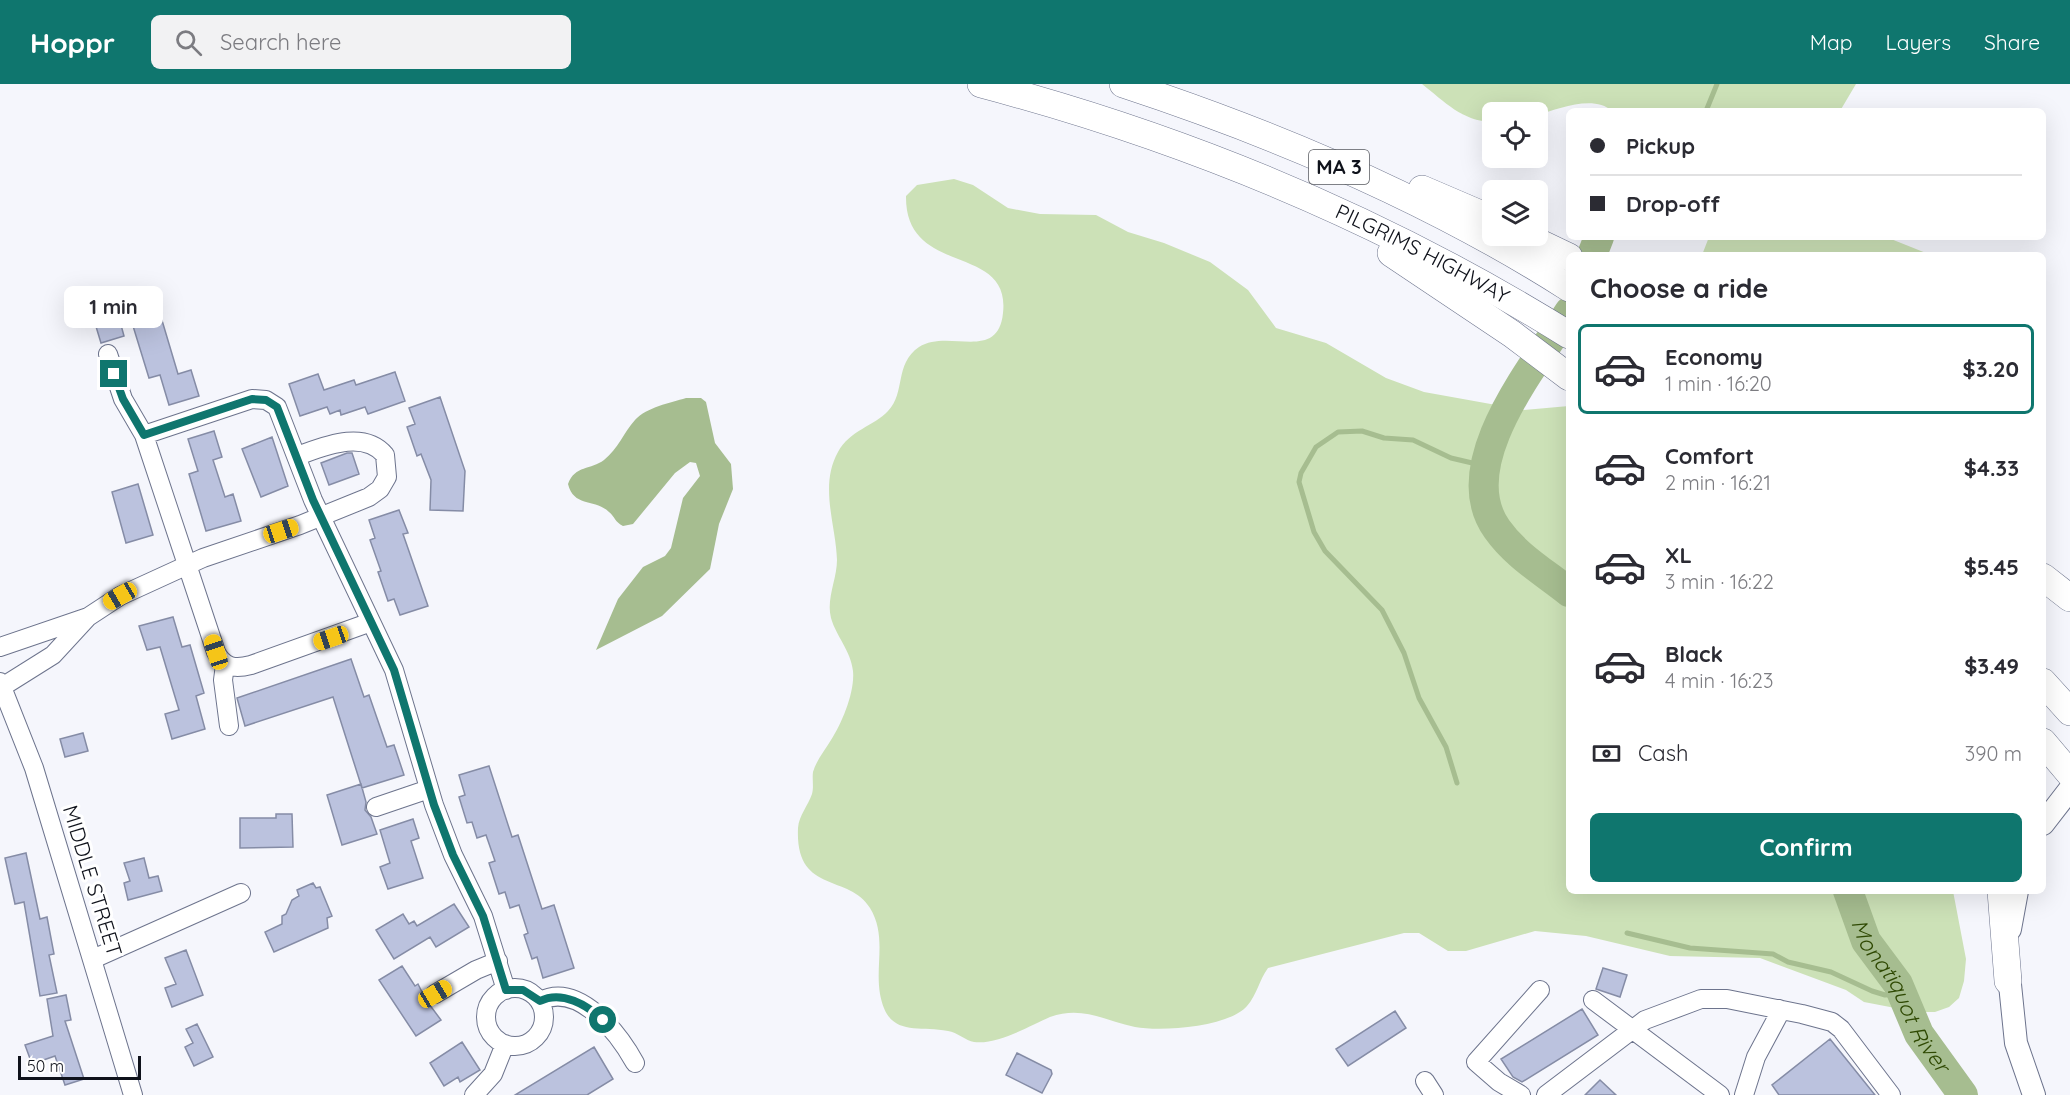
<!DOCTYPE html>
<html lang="en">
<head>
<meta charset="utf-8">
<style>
  body { margin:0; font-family:Quicksand,sans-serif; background:#f2f2f3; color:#2b2b33; height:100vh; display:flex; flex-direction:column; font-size:22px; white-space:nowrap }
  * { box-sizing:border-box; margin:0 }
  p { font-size:20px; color:#7c7c81 }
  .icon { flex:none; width:33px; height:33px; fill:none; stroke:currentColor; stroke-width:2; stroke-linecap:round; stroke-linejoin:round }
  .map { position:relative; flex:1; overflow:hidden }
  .details { position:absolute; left:1566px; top:168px; width:480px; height:642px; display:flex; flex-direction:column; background:#fff; border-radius:9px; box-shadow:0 6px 24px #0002 }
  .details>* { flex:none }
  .top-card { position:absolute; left:1566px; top:24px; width:480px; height:132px; border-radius:9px; box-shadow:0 6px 24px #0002; display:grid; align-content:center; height:132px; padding:0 24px; background:#fff }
  .controls { position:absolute; left:1482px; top:18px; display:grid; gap:12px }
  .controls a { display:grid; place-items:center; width:66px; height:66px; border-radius:9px; background:#fff; box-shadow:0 6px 24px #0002; font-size:30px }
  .scale { position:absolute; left:18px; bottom:15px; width:123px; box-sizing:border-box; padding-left:6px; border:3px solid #0f121b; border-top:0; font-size:16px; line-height:21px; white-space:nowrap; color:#0f121b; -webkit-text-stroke:4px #fff; paint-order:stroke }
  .end { position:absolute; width:27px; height:27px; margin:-14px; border:8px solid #0f766e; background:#fff; box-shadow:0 0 0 3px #fff }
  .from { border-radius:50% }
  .bubble { position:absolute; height:42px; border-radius:9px; background:#fff; box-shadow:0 6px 24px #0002; font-size:20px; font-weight:700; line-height:42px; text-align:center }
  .car { position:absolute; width:18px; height:36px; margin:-18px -9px; border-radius:8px; box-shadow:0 0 4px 2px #0007; background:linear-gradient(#f5c518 24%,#345 0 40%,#f5c518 0 76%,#345 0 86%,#f5c518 0) }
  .top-card b { display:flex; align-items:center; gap:21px; height:57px; font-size:22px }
  .top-card b+b { border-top:2px solid #e1e1e2 }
  .top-card i { width:15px; height:15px; background:#2b2b33 }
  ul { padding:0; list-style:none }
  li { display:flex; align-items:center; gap:18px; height:90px; margin:0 12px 9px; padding:0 12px; border:3px solid transparent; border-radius:9px }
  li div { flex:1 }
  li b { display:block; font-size:22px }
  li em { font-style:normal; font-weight:700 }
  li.current { border-color:#0f766e }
  li>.icon { width:54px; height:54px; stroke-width:1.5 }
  h2 { padding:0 24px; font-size:27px; line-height:72px }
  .pay { display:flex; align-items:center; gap:15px; height:66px; padding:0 24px; font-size:22px }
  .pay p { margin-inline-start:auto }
  .action { display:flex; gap:12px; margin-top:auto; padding:12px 24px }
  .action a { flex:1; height:69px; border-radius:9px; background:#0f766e; color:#fff; font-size:24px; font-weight:700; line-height:69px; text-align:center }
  header { display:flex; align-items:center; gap:36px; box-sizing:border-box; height:84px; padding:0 30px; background:#0f766e; color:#fff }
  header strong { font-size:28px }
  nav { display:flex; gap:33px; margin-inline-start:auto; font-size:21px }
  .search { width:420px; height:54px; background:#f2f2f3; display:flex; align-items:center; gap:15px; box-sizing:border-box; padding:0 21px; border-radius:9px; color:#7c7c81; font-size:22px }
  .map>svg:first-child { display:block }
</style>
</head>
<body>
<header>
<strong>Hoppr</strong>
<div class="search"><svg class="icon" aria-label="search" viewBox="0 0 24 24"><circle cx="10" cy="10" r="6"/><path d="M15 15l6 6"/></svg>Search here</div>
<nav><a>Map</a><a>Layers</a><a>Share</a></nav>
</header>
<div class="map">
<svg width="2070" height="1011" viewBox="0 0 2070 1011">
  <rect width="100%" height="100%" fill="#f5f6fc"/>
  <path fill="#cce1b7" d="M1422,0H1856L1840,27H1612C1594,10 1557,25 1538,31V28H1492V38C1462,37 1445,18 1422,0Z
    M954,95L973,101L1008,124L1040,130L1096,131L1128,148L1164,159L1210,178L1248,206L1276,244L1326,259L1386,294L1424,308L1524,326L1569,322V807H1953L1966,875L1964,897L1959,914L1949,923L1935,928H1916L1864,918L1846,906L1760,874L1670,872L1586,852L1535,847L1466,867H1448L1419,849H1404L1268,884C1259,896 1257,911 1247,922C1229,943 1162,948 1135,943C1105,937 1083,921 1050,933C1029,942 998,961 974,958C966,957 957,948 948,947C916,941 888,954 880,910C875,880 887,852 870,824C849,789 795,811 798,744C799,731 808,722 812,710C814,703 812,695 813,688C816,677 825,666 831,656C842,639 855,608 853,587C851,567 836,552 831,534C826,515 837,495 837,476C836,441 819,402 838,368C850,346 874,342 888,327C906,309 894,280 919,263C948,244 998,279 1003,229C1011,158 905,194 906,112L917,101Z
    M1709,153H1886L1931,171H1702Z"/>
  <path fill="#a6bd90" d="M686,314H701L706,318L715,359L731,380L733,405L719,440L710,485L662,532L596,566L618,515L643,483L665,472L671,464L683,414L700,392L696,379L690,378L675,389L633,440L623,442C615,438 615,433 609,428C595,414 574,424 568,400C575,381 591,386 604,376C618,365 624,348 635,336C647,323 670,319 686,314Z"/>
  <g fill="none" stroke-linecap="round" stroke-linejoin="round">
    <path stroke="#a6bd90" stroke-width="5" d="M1706,27L1717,0
      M1457,699L1446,663L1419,614L1404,569L1382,526L1325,467L1314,448L1299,398L1301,389L1316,363L1338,348L1362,347L1384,354L1413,356L1451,374L1485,382
      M1627,849L1690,864L1773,870L1788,878L1831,888L1872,907L1885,911L1903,910"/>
    <g stroke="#a6bd90" stroke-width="30">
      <path d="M1592,171L1599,153"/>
      <path d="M1569,228C1535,281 1451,381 1497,445C1516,472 1544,488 1569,508"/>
      <path id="s1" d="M1848,807L1866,857L1898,900L1919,950L1963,1011"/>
    </g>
  </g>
  <path fill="#bbc2de" stroke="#858ca6" stroke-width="1.5" d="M115,219L124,252L101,259L91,226Z
    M161,233L178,290L191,286L199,312L169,321L160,291L149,294L133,242Z
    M395,288L405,317L368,330L365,323L341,331L340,326L330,330L327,323L300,332L289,300L318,290L324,306L354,296L356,301Z
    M440,313L465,387L463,427L430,426L431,396L421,370L417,372L407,343L415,340L409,324Z
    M214,347L222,373L213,376L225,413L233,410L241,437L206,447L189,390L198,387L188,355Z
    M272,353L288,402L261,413L242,365Z
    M347,369H352L359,390L329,401L321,379Z
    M138,400L153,451L126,459L112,408Z
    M399,426L408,449L403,450L428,522L400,531L394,515L388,517L378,488L381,487L370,456L375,454L369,436Z
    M173,533L182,563L190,561L204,609L196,612L205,645L172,655L165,630L179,626L160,563L147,566L139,542Z
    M351,575L364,613L369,611L387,663L394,661L404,691L362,704L333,613L245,642L237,614Z
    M83,649L88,667L65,673L60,655Z
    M489,682L512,753L518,751L542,825L554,821L574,884L543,894L537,873L532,875L524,851L528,849L519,821L510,824L505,808L499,810L489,779L495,777L486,751L477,754L472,738L467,739L459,713L465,711L459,691Z
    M361,700L366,718L365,726L371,733L377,750L342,761L327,711Z
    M276,730H292L293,763L240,764V734H276Z
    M413,735L419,754L411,757L423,794L388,805L380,783L390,779L380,746Z
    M26,769L40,835L47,833L54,870L49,871L57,909L40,912L24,818L15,820L5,774Z
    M144,774L149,794L158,792L162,807L128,816L124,799L130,797L124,779Z
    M313,799L316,804L320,803L332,832L327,834L328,844L274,868L265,848L282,840V832L286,830L292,816L299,812L297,806Z
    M454,820L469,843L436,863L430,853L394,875L376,846L403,830L409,840L414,837L417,842Z
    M186,866L203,911L172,923L165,904L176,900L165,874Z
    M402,882L415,902L418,900L426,916L441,936L416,952L379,896Z
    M1603,884L1627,891L1620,913L1596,905Z
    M66,911L71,936L65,937L84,995L65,1001L55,972L32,980L25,961L53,952L47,915Z
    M1582,925L1598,951L1522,998L1513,993L1501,975Z
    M1395,927L1406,944L1348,982L1336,965Z
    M197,940L213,973L194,982L185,963L193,959L186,945Z
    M1830,955L1875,1011H1779L1772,1001Z
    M462,958L480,986L460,998L458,993L444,1002L430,979Z
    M594,963L613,995L587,1011H515Z
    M1017,969L1051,986L1052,990L1042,1009L1006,991Z
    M1600,996L1616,1011H1585Z"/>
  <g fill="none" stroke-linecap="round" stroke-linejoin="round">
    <defs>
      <path id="minor" d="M108,270L123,315L144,351L216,568C224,584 235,585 251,581L371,538
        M144,351L252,315L266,316L277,323L313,416L394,586L434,721L453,771L483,832L506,906
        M0,563L88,533L120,512L203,474L300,441L369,413L380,405L387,393L385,371C363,345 323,363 297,372
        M225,581L223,596L229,642
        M0,598L34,684L133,1011
        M2,603L53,571L88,533
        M376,723L429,705
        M93,875L241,809
        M486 933a29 29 0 1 1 58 0a29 29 0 1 1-58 0Z
        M435,910L476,886L498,877
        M1593,916L1720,1011
        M540,917C579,897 619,950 635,979
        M1425,997L1434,1011
        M474,1011L493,990L505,960
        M1521,1011L1499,998L1476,978L1540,906
        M1546,1011L1645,936L1701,915H1727L1802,930L1832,938L1841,945L1891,1011
        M1744,1011L1756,973L1778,932L1779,925"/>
      <path id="major" d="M2043,740L2070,705
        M2010,845L2017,807
        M2008,881L2016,959L2034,1011"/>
      <g id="highway">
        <path id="s2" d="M981,0C1189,55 1386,137 1569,251"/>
        <path d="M1123,0C1278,51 1431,116 1569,204"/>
        <path d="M1422,105L1492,135"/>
        <path d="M1525,152L1569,173"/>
        <path d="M1391,169L1512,250L1569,293"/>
        <path d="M2043,493L2070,514"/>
        <path d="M2043,598L2070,628"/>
        <path d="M2043,658L2070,690"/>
        <path d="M2001,807L2008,897"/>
      </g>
    </defs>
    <use href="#minor" stroke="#6d748d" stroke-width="20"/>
    <use href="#major" stroke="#6d748d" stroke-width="24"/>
    <use href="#highway" stroke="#6d748d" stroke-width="28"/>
    <use href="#minor" stroke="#fff" stroke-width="18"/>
    <use href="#major" stroke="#fff" stroke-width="22"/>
    <use href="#highway" stroke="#fff" stroke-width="27"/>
  </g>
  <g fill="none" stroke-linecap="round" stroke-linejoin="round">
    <path stroke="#0f766e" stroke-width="8" d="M114,290L123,315L144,351L252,315L266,316L277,323L313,416L394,586L434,721L453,771L483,832L506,906H523L540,917C562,906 587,921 603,936"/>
  </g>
  <g text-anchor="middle" stroke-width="6" stroke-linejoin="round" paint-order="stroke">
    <rect fill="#fff" stroke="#57595f" stroke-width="1.5" x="1309" y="66" width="60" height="34" rx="4.5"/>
    <g font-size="20" font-weight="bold" fill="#0f121b">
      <text x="1339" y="90">MA 3</text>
    </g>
    <g font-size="21" fill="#0f121b" stroke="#fff">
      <text dy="7" stroke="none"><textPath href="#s2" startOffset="474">PILGRIMS HIGHWAY</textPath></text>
      <text transform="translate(92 797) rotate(73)" y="7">MIDDLE STREET</text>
    </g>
    <g font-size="22" font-style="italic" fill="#2f4903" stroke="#fff">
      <text dy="8" stroke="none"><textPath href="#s1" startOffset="118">Monatiquot River</textPath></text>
    </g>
  </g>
</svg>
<div class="controls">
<a><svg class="icon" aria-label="locate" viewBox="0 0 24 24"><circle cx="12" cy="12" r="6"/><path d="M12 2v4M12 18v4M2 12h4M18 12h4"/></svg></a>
<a><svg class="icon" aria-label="layers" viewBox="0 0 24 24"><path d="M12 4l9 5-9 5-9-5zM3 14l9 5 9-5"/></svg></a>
</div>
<div class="scale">50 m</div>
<i class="end from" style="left:603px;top:936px"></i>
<i class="end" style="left:114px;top:290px"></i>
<div class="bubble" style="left:64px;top:202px;width:99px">1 min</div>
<i class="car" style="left:281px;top:447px;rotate:72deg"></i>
<i class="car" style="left:120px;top:512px;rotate:240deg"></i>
<i class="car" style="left:331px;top:554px;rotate:251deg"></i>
<i class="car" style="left:216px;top:568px;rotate:342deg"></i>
<i class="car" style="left:435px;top:910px;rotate:59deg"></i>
<div class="top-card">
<b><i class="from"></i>Pickup</b>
<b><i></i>Drop-off</b>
</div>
<section class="details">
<h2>Choose a ride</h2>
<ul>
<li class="current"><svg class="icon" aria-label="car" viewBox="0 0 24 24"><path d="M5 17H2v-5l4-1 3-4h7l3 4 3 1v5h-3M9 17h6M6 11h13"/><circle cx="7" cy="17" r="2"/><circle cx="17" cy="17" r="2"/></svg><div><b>Economy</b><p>1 min · 16:20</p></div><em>$3.20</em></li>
<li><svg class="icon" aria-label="car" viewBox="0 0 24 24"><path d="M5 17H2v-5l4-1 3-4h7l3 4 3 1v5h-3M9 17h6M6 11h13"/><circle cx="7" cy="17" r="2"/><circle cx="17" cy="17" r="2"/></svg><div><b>Comfort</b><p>2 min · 16:21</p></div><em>$4.33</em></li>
<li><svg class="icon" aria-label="car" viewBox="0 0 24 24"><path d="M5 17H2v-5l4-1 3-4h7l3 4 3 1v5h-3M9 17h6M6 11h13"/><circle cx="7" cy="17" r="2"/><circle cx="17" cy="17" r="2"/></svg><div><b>XL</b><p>3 min · 16:22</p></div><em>$5.45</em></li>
<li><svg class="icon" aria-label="car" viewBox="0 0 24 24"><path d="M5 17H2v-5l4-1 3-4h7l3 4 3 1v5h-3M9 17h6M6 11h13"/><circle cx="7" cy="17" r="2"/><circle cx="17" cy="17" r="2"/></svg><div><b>Black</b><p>4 min · 16:23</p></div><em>$3.49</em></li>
</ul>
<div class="pay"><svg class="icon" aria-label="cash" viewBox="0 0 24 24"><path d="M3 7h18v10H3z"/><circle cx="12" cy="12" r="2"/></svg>Cash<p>390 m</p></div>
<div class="action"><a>Confirm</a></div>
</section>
</div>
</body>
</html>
